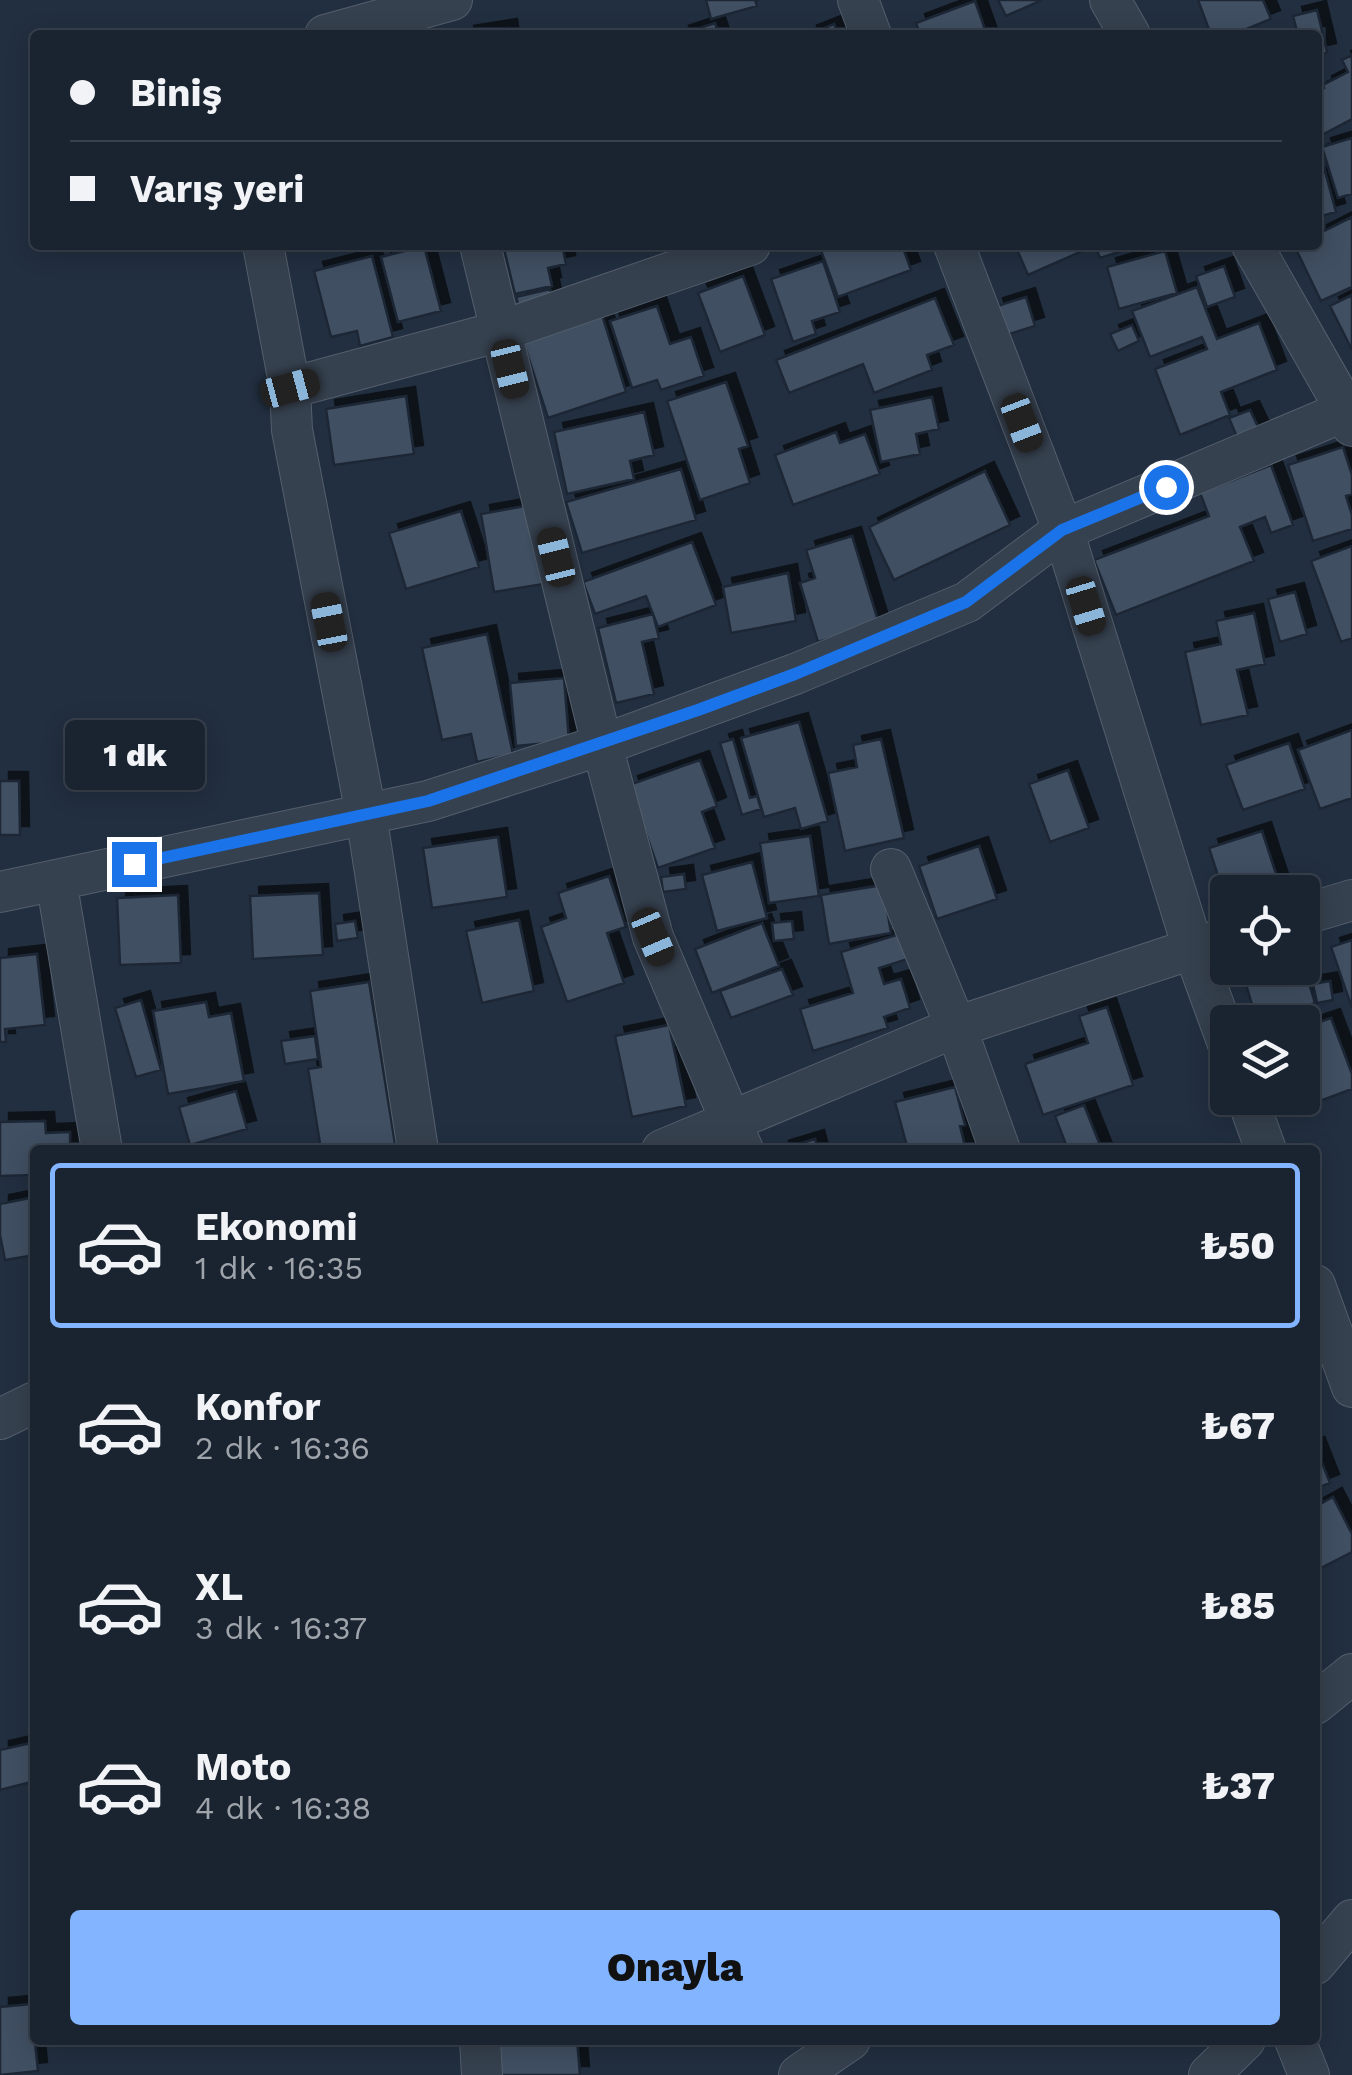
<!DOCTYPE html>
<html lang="tr">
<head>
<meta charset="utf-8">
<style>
  body { margin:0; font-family:"Work Sans",sans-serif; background:#232b38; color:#f1f3f6; height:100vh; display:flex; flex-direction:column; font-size:38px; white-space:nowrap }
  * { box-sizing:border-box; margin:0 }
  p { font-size:32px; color:#9fa4ab }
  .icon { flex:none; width:55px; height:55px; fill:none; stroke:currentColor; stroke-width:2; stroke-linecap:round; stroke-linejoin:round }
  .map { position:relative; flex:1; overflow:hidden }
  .details { position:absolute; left:30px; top:1145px; width:1290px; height:900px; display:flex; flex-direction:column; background:#1a2330; border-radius:10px; box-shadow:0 5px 25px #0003,0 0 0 2px #38404c }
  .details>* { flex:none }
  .banner { position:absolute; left:30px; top:30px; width:1292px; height:220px; border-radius:10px; box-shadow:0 5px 25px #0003,0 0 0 2px #38404c; display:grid; align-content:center; height:220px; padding:0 40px; background:#1a2330 }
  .buttons { position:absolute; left:1210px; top:875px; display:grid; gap:20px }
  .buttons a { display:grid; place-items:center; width:110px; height:110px; border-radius:10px; background:#1a2330; box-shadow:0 5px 25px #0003,0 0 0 2px #38404c; font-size:50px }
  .end { position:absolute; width:45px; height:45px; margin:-22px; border:12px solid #1a73e8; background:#fff; box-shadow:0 0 0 5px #fff }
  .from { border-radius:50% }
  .bubble { position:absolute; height:70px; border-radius:10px; background:#1a2330; box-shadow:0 5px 25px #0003,0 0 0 2px #38404c; font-size:32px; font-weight:800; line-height:70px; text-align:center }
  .car { position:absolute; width:30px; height:60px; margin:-30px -15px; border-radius:12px; box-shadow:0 0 8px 2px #0007; background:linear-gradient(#222 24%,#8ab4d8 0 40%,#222 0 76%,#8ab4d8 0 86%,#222 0) }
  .banner b { display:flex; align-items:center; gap:35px; height:95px; font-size:38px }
  .banner b+b { border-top:2px solid #38404c }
  .banner i { width:25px; height:25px; background:#f1f3f6 }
  ul { padding:18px 0 0; list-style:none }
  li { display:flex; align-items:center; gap:30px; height:165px; margin:0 20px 15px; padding:0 20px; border:5px solid transparent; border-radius:10px }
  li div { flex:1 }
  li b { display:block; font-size:38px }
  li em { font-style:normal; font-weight:800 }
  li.current { border-color:#83b4ff }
  li>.icon { width:90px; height:90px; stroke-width:1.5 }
  .primary-button { display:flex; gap:20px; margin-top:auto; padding:20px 40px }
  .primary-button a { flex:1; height:115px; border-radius:10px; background:#83b4ff; color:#111; font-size:40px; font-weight:800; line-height:115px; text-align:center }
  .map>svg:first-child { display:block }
</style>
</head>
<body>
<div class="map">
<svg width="1352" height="2075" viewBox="0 0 1352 2075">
  <defs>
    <filter id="shadow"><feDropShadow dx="9" dy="-9" stdDeviation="0" flood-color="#0009"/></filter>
  </defs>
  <rect width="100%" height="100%" fill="#222f40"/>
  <path fill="#414f62" stroke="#1d2836" stroke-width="2.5" filter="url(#shadow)" d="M706,0H755L757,6L711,19Z
    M998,0H1042L1006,16Z
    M1198,0H1263L1271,19L1232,35H1211Z
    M975,1L987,35H920L916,23Z
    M1317,10L1327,52L1318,54V35H1298L1293,16Z
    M715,23L719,35H679Z
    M834,24L839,35H807Z
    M508,28L509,35H464Z
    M1352,55V119L1318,137V91L1324,88L1323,85L1348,72L1342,60Z
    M1352,138V194L1338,198L1322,147Z
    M1320,153L1336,212L1318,217V154Z
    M1352,217V287L1321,301L1294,245H1318V234Z
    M503,245H562L566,264L548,268L552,286L515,294Z
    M819,245H902L911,270L838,297Z
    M1015,245H1086L1087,249L1028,275Z
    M1095,245H1141L1100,258Z
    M424,246L441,311L398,322L381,257Z
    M1165,251L1177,293L1119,309L1107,267Z
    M372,256L393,337L360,346L357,331L331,337L314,271Z
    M823,261L840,312L812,321L816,334L793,342L771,279Z
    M1224,266L1235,297L1207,307L1196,276Z
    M743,276L765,335L720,352L698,293Z
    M1197,287L1217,339L1259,323L1277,370L1221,392L1230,415L1180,435L1155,369L1207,349L1202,337L1150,357L1132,311Z
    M550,289L554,307L521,314L516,297Z
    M1352,295V350L1330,306Z
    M1026,297L1035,326L1003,336L994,307Z
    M935,298L954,345L927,355L932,370L874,393L863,364L789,393L776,360Z
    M657,306L670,344L691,337L704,376L661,390L657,380L632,388L610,321Z
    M602,315L626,392L548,418L523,341Z
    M1132,325L1139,341L1118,351L1110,334Z
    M726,382L748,446L739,449L750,483L700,500L667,401Z
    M406,396L414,454L334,465L326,409Z
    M932,397L939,429L916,434L920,454L881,462L870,410Z
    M1250,410L1260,431L1239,442L1229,418Z
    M644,412L654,455L630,461L634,479L567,494L554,432Z
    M836,432L840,443L865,434L880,474L793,505L775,455Z
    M1343,447L1352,475V494L1346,496L1352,515V529L1313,541L1288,465Z
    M1271,465L1293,525L1271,533L1265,517L1240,527L1254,561L1116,615L1094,560L1209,516L1200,493Z
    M681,469L696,520L582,553L566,502Z
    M985,471L1010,525L894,580L869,527Z
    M536,504L550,583L494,592L481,514Z
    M461,511L479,567L406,589L389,533Z
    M852,536L879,624L818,642L800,583L815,578L806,550Z
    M692,542L716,605L658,627L646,596L595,614L583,582Z
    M1352,546V638L1341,642L1311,561Z
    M788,573L796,621L731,633L723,587Z
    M1295,592L1307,634L1280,642L1268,599Z
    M1254,613L1265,664L1237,670L1248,715L1201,725L1185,652L1221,644L1216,621Z
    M653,614L659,638L642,642L654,694L616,703L598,628Z
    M487,634L513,754L477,762L471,734L442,740L422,648Z
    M564,678L569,741L516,746L510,683Z
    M799,722L828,821L801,829L795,808L764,817L741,738Z
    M1352,730V798L1320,809L1298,750Z
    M733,739L750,798L757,796L761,809L742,815L720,743Z
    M881,739L904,838L845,851L828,773L857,767L853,745Z
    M1289,743L1305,789L1243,810L1226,765Z
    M700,760L717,806L702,812L715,848L658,868L629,785Z
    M1068,770L1089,828L1050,842L1029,784Z
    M0,781H19L20,835H0Z
    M1262,831L1282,892H1228V907L1209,848Z
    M810,836L819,896L769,903L760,843Z
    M498,837L507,897L432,908L423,848Z
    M979,846L997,899L937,919L919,866Z
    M752,862L767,918L717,931L702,875Z
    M684,874L686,889L663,892L661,877Z
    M609,876L626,927L607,933L624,983L567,1002L541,927L566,918L558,893Z
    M883,885L891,933L829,944L821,895Z
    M319,893L323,955L253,959L250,896Z
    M178,895L181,963L120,965L117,898Z
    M519,920L534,991L482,1003L466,931Z
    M355,921L358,938L337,941L335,924Z
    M792,921L794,939L774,941L772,923Z
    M762,923L779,966L712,993L695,949Z
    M903,933L911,958L879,968L884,984L901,979L910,1008L884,1017L888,1028L813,1051L800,1009L853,993L841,952Z
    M1352,940V1008L1331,947Z
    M37,954L45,1025L5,1029L6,1042H0V958Z
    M1302,961L1315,1003L1257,1021L1241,968H1302Z
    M782,969L793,995L731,1018L720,991Z
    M1330,981L1333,1000L1317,1003L1313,984Z
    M369,982L396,1150H321L308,1069L321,1067L310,991Z
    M141,1000L161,1070L136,1077L115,1008Z
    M206,1002L209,1017L231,1013L244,1081L168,1094L153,1011Z
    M1107,1007L1133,1085L1043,1115L1025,1064L1088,1043L1079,1016Z
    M1331,1018L1352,1074V1089L1304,1107L1300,1098L1302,1028Z
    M669,1025L686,1106L632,1117L615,1036Z
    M315,1036L318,1059L285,1064L281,1041Z
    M955,1087L965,1125L960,1126L966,1150H908L895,1102Z
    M236,1091L247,1129L190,1145L179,1107Z
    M1084,1105L1102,1150H1068L1055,1116Z
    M45,1121L46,1133L70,1132V1150H35V1175L0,1176V1122Z
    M815,1139L818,1150H779Z
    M35,1197V1255L5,1260L0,1235V1204Z
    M1315,1445L1330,1483L1315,1489Z
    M1333,1497L1352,1534V1552L1315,1571V1507Z
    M35,1742V1781L0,1790V1750Z
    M31,2004L38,2071L0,2075V2007Z
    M485,2040H577L580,2075H489Z"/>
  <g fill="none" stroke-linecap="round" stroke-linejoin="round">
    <defs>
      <path id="minor" d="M858,0L871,35
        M1110,0L1130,35
        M325,35L452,0
        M263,245L290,388L292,430L366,814L418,1150
        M480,245L602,745L653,937L743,1150
        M954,245L1063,530L1193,948L1228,1044
        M1252,245L1346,410L1352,426
        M290,388L501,331L750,245
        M891,869L956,1027L1000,1150
        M56,880L102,1150
        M0,892L428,801L602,745L795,674L967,602L1063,530L1352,408
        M1302,915L1352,900
        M1247,1098L1266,1150
        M662,1150L956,1027L1228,937
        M1315,1285L1352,1387
        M0,1419L35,1402
        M1315,1704L1352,1674
        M1315,1964L1352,1920
        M480,2040L482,2075
        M1295,2040L1309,2075
        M799,2075L850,2040
        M1209,2075L1245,2040"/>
    </defs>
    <use href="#minor" stroke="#545f6d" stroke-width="42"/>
    <use href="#minor" stroke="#36414f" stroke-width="40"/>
  </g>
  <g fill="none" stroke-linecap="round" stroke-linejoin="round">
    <path stroke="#1a73e8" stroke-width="12" d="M134,864L428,801L698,710L795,674L966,602L1062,530L1166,487"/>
  </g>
</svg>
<div class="buttons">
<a><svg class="icon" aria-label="locate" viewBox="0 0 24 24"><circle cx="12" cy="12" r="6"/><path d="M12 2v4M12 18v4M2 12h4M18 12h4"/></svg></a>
<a><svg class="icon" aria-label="layers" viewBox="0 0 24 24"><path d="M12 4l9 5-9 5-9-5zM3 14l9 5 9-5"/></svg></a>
</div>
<i class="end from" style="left:1166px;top:487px"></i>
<i class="end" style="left:134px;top:864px"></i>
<div class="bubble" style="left:65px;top:720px;width:140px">1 dk</div>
<i class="car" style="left:510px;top:369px;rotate:166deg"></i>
<i class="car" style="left:290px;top:388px;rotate:75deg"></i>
<i class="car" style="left:1022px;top:423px;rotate:159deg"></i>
<i class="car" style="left:556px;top:557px;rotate:346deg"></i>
<i class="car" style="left:1086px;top:606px;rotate:163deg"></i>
<i class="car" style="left:329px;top:622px;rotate:349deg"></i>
<i class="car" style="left:653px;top:937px;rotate:157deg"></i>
<div class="banner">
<b><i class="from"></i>Biniş</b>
<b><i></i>Varış yeri</b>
</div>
<section class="details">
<ul>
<li class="current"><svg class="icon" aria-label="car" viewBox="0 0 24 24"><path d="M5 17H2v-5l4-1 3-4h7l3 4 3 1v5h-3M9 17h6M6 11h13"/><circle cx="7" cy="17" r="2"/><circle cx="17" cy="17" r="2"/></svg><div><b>Ekonomi</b><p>1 dk · 16:35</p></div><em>₺50</em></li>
<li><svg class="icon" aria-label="car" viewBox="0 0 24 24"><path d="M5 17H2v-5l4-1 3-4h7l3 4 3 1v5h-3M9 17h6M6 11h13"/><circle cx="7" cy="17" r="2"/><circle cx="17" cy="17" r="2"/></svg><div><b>Konfor</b><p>2 dk · 16:36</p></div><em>₺67</em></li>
<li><svg class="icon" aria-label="car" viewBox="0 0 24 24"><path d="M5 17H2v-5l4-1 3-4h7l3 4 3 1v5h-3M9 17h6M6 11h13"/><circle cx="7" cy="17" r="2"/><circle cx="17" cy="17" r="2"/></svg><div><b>XL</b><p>3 dk · 16:37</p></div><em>₺85</em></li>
<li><svg class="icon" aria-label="car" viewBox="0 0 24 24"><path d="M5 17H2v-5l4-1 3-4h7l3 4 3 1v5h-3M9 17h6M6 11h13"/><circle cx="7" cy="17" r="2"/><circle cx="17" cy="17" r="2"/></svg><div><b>Moto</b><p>4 dk · 16:38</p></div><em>₺37</em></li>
</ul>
<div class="primary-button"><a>Onayla</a></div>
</section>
</div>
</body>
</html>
